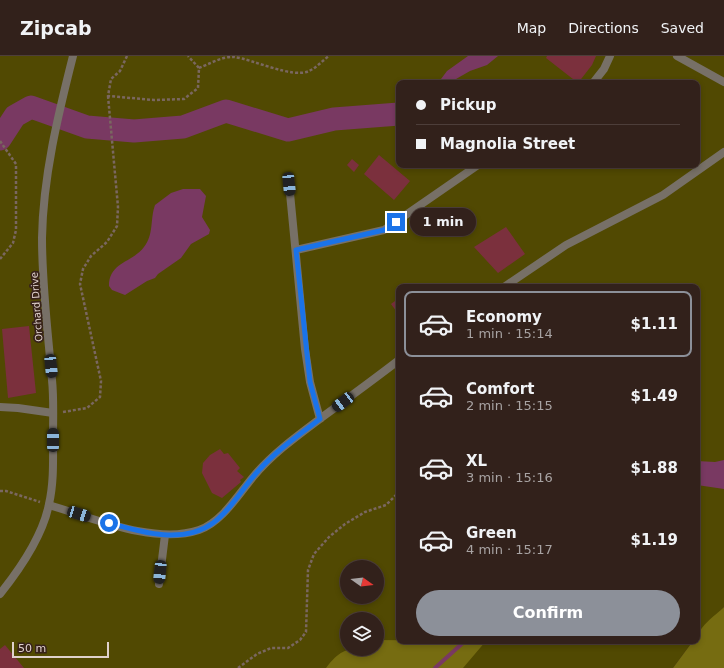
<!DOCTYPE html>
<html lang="en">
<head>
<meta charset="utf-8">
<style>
  body { margin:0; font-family:"DejaVu Sans",sans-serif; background:#3d2e28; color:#f1f3f6; height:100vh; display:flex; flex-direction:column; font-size:15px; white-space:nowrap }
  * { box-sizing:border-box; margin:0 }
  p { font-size:13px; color:#a8a3a3 }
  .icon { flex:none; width:22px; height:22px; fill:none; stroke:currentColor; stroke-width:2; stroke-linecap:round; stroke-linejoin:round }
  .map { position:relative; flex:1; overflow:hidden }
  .details { position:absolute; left:396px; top:228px; width:304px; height:360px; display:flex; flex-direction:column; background:#32211b; border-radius:8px; box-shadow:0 2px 6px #0003,0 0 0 1px #4d3e3a }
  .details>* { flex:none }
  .guide { position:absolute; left:396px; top:24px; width:304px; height:88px; border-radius:8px; box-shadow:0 2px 6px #0003,0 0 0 1px #4d3e3a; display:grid; align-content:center; height:88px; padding:0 20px; background:#32211b }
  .needle { width:26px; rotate:104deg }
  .tools { position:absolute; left:340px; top:504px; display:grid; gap:8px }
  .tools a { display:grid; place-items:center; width:44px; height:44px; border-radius:50%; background:#32211b; box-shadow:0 2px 6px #0003,0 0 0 1px #4d3e3a; font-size:20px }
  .scale { position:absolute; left:12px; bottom:10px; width:97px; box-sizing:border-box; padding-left:4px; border:2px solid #dfd1cc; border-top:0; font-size:11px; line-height:14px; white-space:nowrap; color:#dfd1cc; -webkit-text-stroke:3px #37221a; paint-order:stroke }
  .end { position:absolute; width:18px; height:18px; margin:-9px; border:5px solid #1a73e8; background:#fff; box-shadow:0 0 0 2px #fff }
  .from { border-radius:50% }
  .bubble { position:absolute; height:28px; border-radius:14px; background:#32211b; box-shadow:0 2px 6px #0003,0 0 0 1px #4d3e3a; font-size:13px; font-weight:800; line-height:28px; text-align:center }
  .car { position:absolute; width:12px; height:24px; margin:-12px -6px; border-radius:5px; box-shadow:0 0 3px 1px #0007; background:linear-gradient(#222 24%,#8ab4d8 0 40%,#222 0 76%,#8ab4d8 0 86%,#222 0) }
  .guide b { display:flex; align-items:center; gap:14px; height:38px; font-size:15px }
  .guide b+b { border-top:1px solid #4d3e3a }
  .guide i { width:10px; height:10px; background:#f1f3f6 }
  ul { padding:7px 0 0; list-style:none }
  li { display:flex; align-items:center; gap:12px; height:66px; margin:0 8px 6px; padding:0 12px; border:2px solid transparent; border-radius:8px }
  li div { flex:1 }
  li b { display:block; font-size:15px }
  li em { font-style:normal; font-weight:800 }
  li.selected { border-color:#8c9099 }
  li>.icon { width:36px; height:36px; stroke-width:1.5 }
  .action { display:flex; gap:8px; margin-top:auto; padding:8px 20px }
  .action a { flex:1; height:46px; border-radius:24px; background:#8c9099; color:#fff; font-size:16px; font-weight:800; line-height:46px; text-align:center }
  header { display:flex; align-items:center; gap:24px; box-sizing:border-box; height:56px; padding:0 20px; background:#32211b; border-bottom:1px solid #4d3e3a }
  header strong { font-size:19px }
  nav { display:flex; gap:22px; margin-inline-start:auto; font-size:14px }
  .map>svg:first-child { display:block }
</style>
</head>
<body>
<header>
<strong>Zipcab</strong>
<nav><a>Map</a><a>Directions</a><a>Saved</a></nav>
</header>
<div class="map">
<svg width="724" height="612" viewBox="0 0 724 612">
  <rect width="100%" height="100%" fill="#422c24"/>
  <path fill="#514902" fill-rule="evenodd" d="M0,0H724V551L697,579V231H399V585H693L673,612H0ZM399,27H697V109H399ZM347,511H377V541H347ZM347,563H377V593H347Z"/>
  <path fill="#766c11" d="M724,551V612H673L693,585H697C697,571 715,560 724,551Z
    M377,584L486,585L463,612H326C343,589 352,593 377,593Z"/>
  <path fill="#793962" d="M468,0H498L487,9L470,15L449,27H438L447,15Z
    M183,133H200L206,140L202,161L210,174L209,178L191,188L181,202L158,218L155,222L147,225L125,239L112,234L109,230C109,206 132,207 144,191C154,179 150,163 155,149L171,137Z
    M724,404V433L697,429V405L715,406Z"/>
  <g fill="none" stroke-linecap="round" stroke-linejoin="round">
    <path stroke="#793962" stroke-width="4" d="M435,612L465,585"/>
    <path stroke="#793962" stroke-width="23" d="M0,83L15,60L31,51L87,71L134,75L183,71L226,55L288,74L334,63L399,58"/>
  </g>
  <path fill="#7b303d" d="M547,0H596L592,9L578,27L546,2Z
    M379,99L410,125L394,144L364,118Z
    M352,103L359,109L354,116L347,109Z
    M506,171L525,198L498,217L474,191Z
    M399,242V259L391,248Z
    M29,270L36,337L8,342L2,273Z
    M220,393L224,398L228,397L240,412L237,415L244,421L240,424L241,426L222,442L212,437L202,417L203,407L210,399Z
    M5,589L24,612H0V593Z"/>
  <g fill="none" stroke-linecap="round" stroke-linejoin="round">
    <path stroke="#7a6760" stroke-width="2.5" stroke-dasharray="3 2" stroke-linecap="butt" d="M127,0L120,15L111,23L108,40L154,44L184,43L198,32L199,12L188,0
      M199,12C209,8 223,0 234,1C252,3 293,23 309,15C316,12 322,5 329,0
      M0,85L16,108V174L13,187L0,203
      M63,356L87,352L100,341L101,325L80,228L83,213L91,200L107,186L117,170L118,151L108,40
      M0,435H6L40,446
      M238,612L257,598L271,592H288L300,584L306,576L308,514L314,498L329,481L345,468L365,456L386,449L399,436"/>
    <path stroke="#777067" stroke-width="8" d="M677,0L724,26
      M593,27L604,13L610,0
      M289,127L305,293L310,326L320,363
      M296,194L384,174L478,109
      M504,231L566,189L663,139L724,96
      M0,351L18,352L53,357
      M49,449C93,462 155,489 199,474C222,466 238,439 253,421C272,398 297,380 321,362C347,343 373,324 399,304
      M159,528L165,479"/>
    <path stroke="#777067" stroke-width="8" d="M0,538C20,513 43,479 49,448C54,426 53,404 53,382C53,363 54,343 52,324C48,277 42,230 42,182C43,121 58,59 73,0"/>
  </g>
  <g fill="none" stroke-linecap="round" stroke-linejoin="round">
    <path stroke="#1a73e8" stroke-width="5" d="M109,467C141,476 182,489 213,467C231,454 243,431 259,414C277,394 299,379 320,363L310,326L296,194L384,174L396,166"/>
  </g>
  <g text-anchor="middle" stroke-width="3.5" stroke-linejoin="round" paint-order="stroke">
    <g font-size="10" fill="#dfd1cc" stroke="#37221a">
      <text transform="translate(36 251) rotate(-94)" y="4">Orchard Drive</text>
    </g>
  </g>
</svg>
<div class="tools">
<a><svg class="needle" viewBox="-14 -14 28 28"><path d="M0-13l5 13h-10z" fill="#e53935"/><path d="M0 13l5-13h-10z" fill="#a8a3a3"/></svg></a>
<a><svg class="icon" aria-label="layers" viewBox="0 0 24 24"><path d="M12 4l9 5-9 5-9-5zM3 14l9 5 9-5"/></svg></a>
</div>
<div class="scale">50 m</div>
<i class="end from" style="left:109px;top:467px"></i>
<i class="end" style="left:396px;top:166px"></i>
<div class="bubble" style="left:410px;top:152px;width:66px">1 min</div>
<i class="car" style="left:289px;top:128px;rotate:174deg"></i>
<i class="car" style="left:51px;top:310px;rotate:174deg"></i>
<i class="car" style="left:343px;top:346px;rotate:233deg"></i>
<i class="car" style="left:53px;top:384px;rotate:0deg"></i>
<i class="car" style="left:79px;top:458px;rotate:107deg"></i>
<i class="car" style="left:160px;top:516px;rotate:186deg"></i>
<div class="guide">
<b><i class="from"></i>Pickup</b>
<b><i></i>Magnolia Street</b>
</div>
<section class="details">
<ul>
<li class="selected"><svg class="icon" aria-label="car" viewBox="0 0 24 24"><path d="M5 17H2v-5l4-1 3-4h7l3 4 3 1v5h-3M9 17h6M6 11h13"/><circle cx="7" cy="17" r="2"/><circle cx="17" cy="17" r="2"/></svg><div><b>Economy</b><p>1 min · 15:14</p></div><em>$1.11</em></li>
<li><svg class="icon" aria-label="car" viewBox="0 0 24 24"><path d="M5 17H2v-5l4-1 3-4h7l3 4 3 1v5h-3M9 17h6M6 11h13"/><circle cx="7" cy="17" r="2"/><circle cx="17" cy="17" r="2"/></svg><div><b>Comfort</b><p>2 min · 15:15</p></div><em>$1.49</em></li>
<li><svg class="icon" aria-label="car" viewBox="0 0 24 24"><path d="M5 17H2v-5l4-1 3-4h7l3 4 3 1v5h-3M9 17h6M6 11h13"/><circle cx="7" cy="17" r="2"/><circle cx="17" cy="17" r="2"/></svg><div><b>XL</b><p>3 min · 15:16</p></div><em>$1.88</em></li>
<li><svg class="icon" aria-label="car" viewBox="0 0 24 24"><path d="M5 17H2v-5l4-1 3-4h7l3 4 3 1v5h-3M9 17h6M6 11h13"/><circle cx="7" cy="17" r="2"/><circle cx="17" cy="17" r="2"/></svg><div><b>Green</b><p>4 min · 15:17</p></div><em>$1.19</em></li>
</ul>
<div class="action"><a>Confirm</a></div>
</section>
</div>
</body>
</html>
